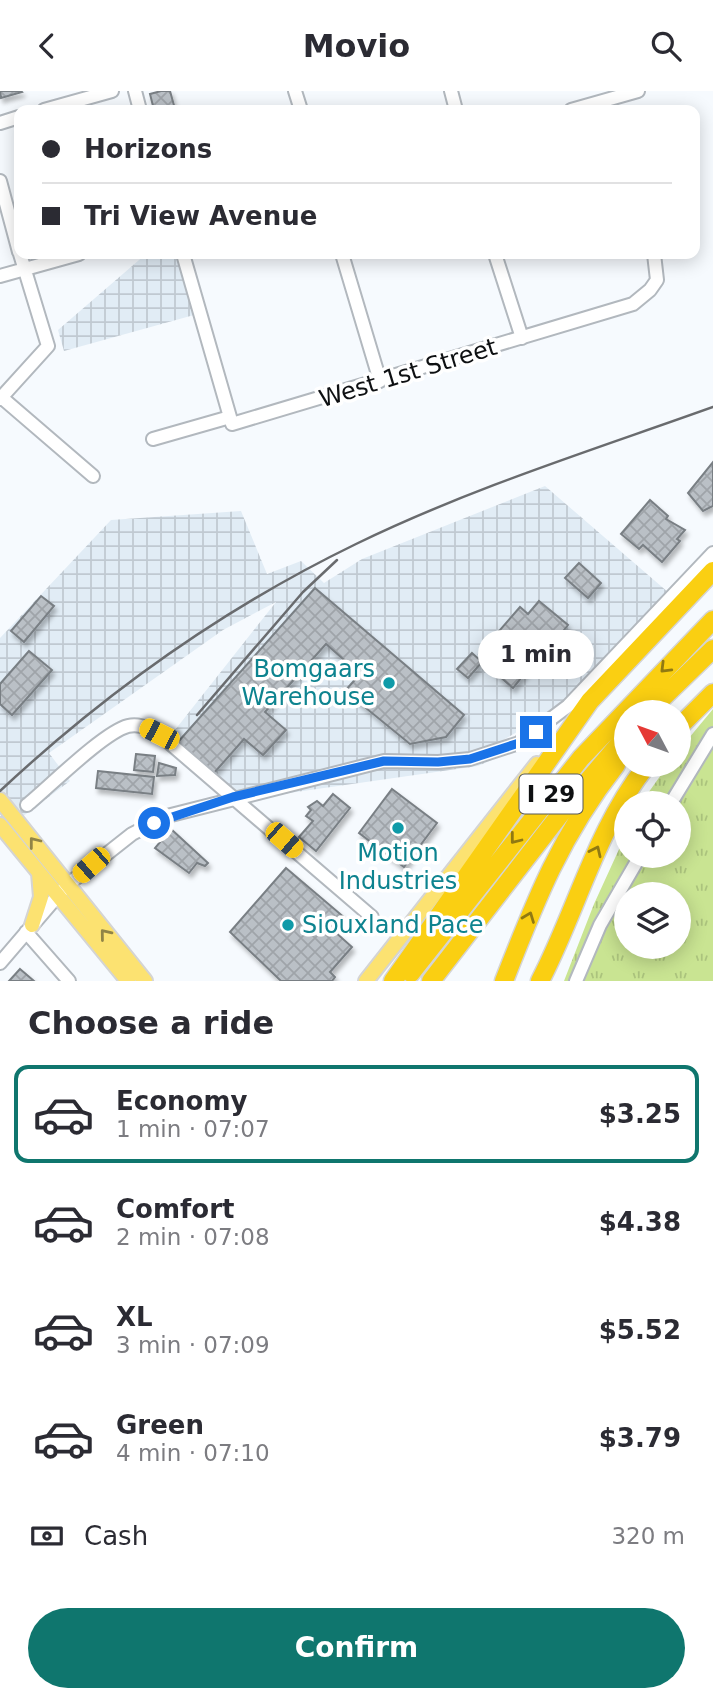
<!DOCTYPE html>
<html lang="en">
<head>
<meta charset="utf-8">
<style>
  body { margin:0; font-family:"DejaVu Sans",sans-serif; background:#f7f7f7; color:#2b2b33; height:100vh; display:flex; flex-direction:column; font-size:26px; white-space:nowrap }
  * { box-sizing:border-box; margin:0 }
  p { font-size:23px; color:#7c7c81 }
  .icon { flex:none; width:38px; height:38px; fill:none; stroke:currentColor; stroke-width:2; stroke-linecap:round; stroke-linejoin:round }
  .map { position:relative; height:890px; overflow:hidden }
  .details { display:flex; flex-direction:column; background:#fff; flex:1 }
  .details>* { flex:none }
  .guide { position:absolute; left:14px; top:14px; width:686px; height:154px; border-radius:14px; box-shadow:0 4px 18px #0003; display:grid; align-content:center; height:154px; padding:0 28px; background:#fff }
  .needle { width:46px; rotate:311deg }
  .buttons { position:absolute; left:614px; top:609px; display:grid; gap:14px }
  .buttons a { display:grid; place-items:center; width:77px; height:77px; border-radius:50%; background:#fff; box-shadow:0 4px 18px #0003; font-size:35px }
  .end { position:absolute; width:32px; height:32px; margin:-16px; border:9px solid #1a73e8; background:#fff; box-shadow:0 0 0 4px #fff }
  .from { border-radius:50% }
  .bubble { position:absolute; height:49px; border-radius:24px; background:#fff; box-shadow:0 4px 18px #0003; font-size:23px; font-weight:700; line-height:49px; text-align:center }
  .car { position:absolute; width:21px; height:42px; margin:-21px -10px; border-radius:9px; box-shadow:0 0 5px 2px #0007; background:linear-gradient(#f5c518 24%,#345 0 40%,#f5c518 0 76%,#345 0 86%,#f5c518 0) }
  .guide b { display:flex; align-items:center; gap:24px; height:66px; font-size:26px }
  .guide b+b { border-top:2px solid #e1e1e2 }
  .guide i { width:18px; height:18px; background:#2b2b33 }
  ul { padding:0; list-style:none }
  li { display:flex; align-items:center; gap:21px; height:98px; margin:0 14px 10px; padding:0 14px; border:4px solid transparent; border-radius:14px }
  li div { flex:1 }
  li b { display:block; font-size:26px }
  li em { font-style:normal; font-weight:700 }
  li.on { border-color:#0f766e }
  li>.icon { width:63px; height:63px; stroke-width:1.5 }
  h2 { padding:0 28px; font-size:32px; line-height:84px }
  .pay { display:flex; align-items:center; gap:18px; height:77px; padding:0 28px; font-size:26px }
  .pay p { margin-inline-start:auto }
  .button { display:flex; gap:14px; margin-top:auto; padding:14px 28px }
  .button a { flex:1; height:80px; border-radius:42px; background:#0f766e; color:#fff; font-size:28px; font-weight:700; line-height:80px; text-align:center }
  header { display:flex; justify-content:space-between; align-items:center; height:91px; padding:0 28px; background:#fff; font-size:32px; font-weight:700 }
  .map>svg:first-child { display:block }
</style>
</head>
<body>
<header><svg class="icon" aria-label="back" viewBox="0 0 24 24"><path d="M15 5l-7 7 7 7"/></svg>Movio<svg class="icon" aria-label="search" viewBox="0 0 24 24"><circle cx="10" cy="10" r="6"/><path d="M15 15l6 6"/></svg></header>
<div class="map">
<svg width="713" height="890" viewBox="0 0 713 890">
  <defs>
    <pattern id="industrial-grid" width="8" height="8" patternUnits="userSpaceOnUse" patternTransform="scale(1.75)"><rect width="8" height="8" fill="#e1ecf5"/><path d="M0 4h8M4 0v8" fill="none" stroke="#c0c9d1"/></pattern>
    <pattern id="park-tufts" width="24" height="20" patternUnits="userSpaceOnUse" patternTransform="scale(1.75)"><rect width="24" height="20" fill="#c9e492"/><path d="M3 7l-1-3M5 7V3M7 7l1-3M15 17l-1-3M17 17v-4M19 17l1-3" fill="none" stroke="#abc37d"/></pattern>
    <pattern id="building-cross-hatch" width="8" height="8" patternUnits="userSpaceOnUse" patternTransform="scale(1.75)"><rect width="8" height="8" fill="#bac0c6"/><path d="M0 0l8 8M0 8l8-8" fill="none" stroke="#9fa4a9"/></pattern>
    <filter id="shadow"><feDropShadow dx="2.5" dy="4.5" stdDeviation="2" flood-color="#0004"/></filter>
  </defs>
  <rect width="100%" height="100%" fill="#f6fafe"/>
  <path fill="url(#industrial-grid)" d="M146,163H177L194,224L64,260L58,239Z
    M545,395L669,502L557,618L503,649L494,668L478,675L247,708L171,644L276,511L223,539L49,662L70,690L22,726L0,698V547L111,429L241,420L267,483L301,470L324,492L362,468Z"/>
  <path fill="url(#park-tufts)" fill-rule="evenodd" d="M713,618V890H564L594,813L626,743V765H679V712H641L668,674H679V659ZM626,803H679V856H626Z"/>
  <path fill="url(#building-cross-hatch)" stroke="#797f84" stroke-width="2" filter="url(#shadow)" d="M0,0H21L22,1L1,7Z
    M161,0H170L175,18L154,19L150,3Z
    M713,371V415L703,420L688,402Z
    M650,409L668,425L666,428L685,439L677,448L680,450L662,471L643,454L639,458L621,443Z
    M579,472L601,492L588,507L565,487Z
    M315,497L464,624L446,646L410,653L345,600L360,583L326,553L265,621L286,639L263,664L244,648L214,682L178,651Z
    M41,505L54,515L24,551L11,540Z
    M539,510L568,534L532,579L530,576L513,597L485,573L488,570L479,563L520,516L528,523Z
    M29,560L52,579L12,624L0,613V593Z
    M472,562L482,571L468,587L457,578Z
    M136,663L155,665L153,681L134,679Z
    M159,672L176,677L175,684L157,685Z
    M98,680L154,686L152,703L96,697Z
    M392,698L437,732L404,776L359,742Z
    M333,703L350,717L316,760L299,746L313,730L306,725L311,719L308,716L317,710L323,715Z
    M171,738L208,772L205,775L197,772L189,782L155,757Z
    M286,777L345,827L334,840L352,856L330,881L335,886L332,890H281L230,841Z
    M20,878L34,890H9Z"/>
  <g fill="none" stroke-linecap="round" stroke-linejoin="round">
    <defs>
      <path id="minor" d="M135,0L140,19
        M295,0L301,19
        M451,0L456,19
        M44,19L112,0
        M571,19L638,0
        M0,32L19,26
        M0,90L19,161
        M183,163L232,333L633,213L650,199L657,189L654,163
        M342,163L380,290
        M495,163L522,247
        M0,185L79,163
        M0,305L93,385
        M0,308L48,255L20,163
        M153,348L230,326
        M671,712L713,643
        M27,714C48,697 104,641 128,635C140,632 148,638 159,643L372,826
        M26,841L69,890
        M0,872L66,795L132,743L167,725L384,670L438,671L470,668L519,652L568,615L713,462
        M576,890L600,834L640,765"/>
      <path id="major" d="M0,709L145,890
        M0,734L128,890
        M32,834L41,806L39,782
        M366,890L537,673"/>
      <path id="highway" d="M648,621L713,558
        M679,636L713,602
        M411,882L581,667L713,529
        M393,890L590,610L713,480
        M431,890L569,712L626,645
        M504,890C536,808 561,744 616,674
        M540,890C577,819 596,738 647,674"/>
    </defs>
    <use href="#minor" stroke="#b2b8be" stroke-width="16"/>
    <use href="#major" stroke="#d4d4d4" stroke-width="18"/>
    <use href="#highway" stroke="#d4d4d4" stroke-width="21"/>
    <use href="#minor" stroke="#fff" stroke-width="12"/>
    <use href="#major" stroke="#fce271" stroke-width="14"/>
    <use href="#highway" stroke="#facf12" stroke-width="18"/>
    <path stroke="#696b6e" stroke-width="2.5" d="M197,624L303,501L337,469
      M0,700C106,601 226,516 356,453C471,397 593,359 713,316"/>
  </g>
  <defs><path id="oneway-chevron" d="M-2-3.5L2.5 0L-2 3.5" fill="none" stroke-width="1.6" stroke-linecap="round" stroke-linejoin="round" transform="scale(1.75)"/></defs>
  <g stroke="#907912">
    <use href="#oneway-chevron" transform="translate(665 577) rotate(135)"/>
    <use href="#oneway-chevron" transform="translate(515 748) rotate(128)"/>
    <use href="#oneway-chevron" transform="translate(596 760) rotate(-65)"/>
    <use href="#oneway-chevron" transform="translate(529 826) rotate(-69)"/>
  </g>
  <g stroke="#918446">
    <use href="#oneway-chevron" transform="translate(34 751) rotate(-128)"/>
    <use href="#oneway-chevron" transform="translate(105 843) rotate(-129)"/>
  </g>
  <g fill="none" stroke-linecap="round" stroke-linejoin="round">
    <path stroke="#1a73e8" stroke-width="9" d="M154,732L233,706L384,670L438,671L470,668L519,652L536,641"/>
  </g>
  <g fill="#0f9aa8" stroke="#fff" stroke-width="2.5">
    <circle cx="389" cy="592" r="7"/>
    <circle cx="398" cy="737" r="7"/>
    <circle cx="288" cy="834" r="7"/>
  </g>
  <g text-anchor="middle" stroke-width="7" stroke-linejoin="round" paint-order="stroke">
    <rect fill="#fff" stroke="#565859" stroke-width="2" x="519.5" y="683.5" width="63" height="39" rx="5"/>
    <g font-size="23" font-weight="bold" fill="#0e1012">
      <text x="551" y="711">I 29</text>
    </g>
    <g font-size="24" fill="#0e1012" stroke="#fff">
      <text transform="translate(408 282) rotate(-17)" y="8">West 1st Street</text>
    </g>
    <g font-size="24" fill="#0d838f" stroke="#fff" text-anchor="end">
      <text x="375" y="586">Bomgaars<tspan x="375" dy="28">Warehouse</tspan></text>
      <text x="398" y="770" text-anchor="middle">Motion<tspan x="398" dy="28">Industries</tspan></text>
      <text x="302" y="842" text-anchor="start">Siouxland Pace</text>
    </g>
  </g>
</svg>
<div class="buttons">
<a><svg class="needle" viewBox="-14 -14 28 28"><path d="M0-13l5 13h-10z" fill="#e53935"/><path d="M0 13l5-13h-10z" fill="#7c7c81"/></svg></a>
<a><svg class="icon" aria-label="locate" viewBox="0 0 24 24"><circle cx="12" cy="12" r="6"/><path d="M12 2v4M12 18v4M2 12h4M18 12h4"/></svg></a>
<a><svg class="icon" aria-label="layers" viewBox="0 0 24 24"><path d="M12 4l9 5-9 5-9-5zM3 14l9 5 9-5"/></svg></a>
</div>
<i class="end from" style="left:154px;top:732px"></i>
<i class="end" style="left:536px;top:641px"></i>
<div class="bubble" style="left:478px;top:539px;width:116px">1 min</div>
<i class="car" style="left:159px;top:643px;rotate:297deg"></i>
<i class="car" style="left:284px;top:749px;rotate:131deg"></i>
<i class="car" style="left:91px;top:774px;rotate:229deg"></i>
<div class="guide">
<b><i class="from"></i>Horizons</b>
<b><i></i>Tri View Avenue</b>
</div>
</div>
<section class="details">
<h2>Choose a ride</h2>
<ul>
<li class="on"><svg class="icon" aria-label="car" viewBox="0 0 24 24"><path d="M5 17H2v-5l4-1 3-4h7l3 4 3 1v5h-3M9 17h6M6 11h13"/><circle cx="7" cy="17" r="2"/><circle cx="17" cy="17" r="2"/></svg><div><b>Economy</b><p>1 min · 07:07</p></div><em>$3.25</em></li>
<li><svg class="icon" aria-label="car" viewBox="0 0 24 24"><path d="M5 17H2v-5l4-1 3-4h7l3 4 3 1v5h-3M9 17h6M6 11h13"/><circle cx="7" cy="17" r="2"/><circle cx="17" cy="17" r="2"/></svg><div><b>Comfort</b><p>2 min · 07:08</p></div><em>$4.38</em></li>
<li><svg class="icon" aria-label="car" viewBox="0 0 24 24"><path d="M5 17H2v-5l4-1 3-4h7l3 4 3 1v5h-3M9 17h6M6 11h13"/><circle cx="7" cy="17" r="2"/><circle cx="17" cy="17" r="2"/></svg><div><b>XL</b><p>3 min · 07:09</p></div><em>$5.52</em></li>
<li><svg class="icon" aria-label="car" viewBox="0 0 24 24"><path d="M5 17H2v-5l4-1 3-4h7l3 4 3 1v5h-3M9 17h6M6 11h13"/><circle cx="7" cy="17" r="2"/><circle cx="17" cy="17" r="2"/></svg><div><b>Green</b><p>4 min · 07:10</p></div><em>$3.79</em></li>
</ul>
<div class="pay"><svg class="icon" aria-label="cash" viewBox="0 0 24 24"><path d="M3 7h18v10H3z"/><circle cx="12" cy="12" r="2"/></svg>Cash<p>320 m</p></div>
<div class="button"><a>Confirm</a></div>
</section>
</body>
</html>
